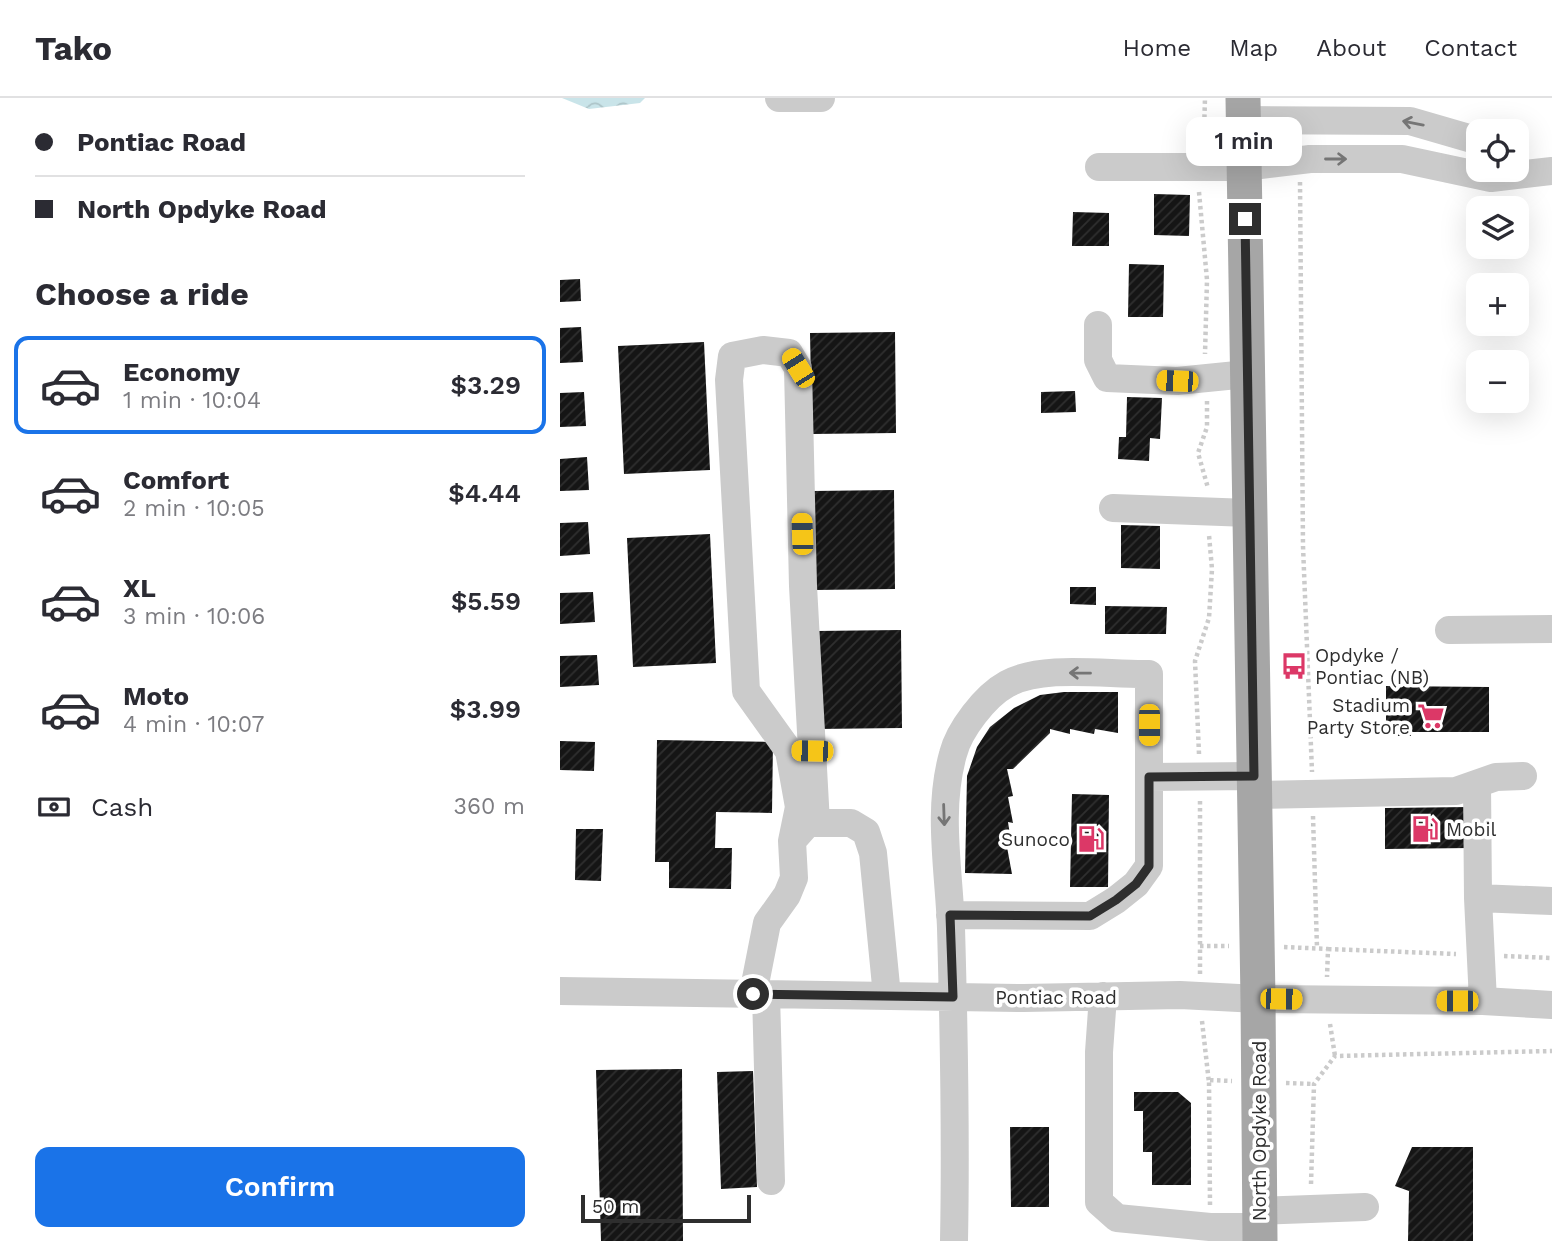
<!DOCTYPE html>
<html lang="en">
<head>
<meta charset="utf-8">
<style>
  body { margin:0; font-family:"Work Sans",sans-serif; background:#f2f2f3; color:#2b2b33; height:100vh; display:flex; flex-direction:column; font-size:26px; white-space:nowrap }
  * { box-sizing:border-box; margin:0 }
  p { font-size:23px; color:#7c7c81 }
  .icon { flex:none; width:38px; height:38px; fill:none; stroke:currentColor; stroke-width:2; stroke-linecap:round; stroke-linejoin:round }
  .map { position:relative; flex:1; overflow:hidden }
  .details { display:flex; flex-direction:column; background:#fff; width:560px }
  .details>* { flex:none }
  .hud { display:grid; align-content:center; height:154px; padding:0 35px; background:#fff }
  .controls { position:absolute; left:906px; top:21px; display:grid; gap:14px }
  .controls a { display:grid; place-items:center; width:63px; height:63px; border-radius:14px; background:#fff; box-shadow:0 7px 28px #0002; font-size:35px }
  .scale { position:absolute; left:21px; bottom:18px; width:170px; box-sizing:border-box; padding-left:7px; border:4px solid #2e2e2e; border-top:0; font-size:19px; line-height:24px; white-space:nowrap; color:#2e2e2e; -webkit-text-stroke:5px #fff; paint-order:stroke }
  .end { position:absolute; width:32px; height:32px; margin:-16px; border:9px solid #2e2e2e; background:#fff; box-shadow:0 0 0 4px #fff }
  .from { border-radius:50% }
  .bubble { position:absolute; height:49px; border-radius:14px; background:#fff; box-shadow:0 7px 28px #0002; font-size:23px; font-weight:600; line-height:49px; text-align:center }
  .car { position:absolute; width:21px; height:42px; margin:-21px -10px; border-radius:9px; box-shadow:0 0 5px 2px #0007; background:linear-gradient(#f5c518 24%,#345 0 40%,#f5c518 0 76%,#345 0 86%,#f5c518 0) }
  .hud b { display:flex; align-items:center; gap:24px; height:66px; font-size:26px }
  .hud b+b { border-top:2px solid #e1e1e2 }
  .hud i { width:18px; height:18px; background:#2b2b33 }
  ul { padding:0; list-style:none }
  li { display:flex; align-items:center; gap:21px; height:98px; margin:0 14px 10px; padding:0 21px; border:4px solid transparent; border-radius:14px }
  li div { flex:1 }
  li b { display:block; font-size:26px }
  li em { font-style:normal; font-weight:600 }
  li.active { border-color:#1a73e8 }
  li>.icon { width:63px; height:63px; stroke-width:1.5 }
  h2 { padding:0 35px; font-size:32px; line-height:84px }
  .pay { display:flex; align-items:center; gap:18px; height:77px; padding:0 35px; font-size:26px }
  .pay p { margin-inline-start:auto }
  .primary-button { display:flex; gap:14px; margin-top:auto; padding:14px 35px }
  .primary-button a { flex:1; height:80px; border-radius:14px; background:#1a73e8; color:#fff; font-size:28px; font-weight:600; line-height:80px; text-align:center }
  header { display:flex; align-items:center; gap:42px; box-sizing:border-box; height:98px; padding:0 35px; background:#fff; border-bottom:2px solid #e1e1e2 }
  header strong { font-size:33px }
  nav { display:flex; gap:38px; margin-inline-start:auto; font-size:24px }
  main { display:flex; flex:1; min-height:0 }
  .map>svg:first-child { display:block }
</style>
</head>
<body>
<header>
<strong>Tako</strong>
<nav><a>Home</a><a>Map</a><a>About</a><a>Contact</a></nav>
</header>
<main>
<section class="details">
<div class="hud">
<b><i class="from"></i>Pontiac Road</b>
<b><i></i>North Opdyke Road</b>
</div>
<h2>Choose a ride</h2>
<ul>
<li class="active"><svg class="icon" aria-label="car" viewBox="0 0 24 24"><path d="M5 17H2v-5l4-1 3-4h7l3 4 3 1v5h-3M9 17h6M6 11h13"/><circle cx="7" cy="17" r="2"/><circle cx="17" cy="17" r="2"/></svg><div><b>Economy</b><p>1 min · 10:04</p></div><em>$3.29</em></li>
<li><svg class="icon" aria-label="car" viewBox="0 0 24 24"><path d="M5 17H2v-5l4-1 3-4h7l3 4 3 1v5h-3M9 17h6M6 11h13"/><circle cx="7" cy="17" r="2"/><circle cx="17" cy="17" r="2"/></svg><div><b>Comfort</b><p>2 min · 10:05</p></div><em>$4.44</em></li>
<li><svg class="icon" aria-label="car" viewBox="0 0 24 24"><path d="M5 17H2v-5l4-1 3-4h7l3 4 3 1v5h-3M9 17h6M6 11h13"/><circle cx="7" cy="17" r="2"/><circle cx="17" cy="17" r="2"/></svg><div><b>XL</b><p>3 min · 10:06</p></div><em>$5.59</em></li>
<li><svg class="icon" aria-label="car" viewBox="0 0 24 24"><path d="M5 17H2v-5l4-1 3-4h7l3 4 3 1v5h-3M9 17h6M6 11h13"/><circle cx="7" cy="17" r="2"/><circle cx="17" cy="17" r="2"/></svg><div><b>Moto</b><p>4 min · 10:07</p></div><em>$3.99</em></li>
</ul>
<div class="pay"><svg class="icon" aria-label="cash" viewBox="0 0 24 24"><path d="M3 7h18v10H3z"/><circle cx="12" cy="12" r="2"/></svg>Cash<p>360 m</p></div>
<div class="primary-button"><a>Confirm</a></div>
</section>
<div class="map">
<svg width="992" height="1143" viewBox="0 0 992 1143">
  <defs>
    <pattern id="water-waves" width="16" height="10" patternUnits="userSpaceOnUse" patternTransform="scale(1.75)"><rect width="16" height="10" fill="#c9e4e9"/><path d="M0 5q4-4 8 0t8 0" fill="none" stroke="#adc4c8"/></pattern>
    <pattern id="building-hatch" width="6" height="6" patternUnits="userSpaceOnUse" patternTransform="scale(1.75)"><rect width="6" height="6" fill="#151515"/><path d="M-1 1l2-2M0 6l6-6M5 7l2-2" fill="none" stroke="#2f2f2f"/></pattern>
  </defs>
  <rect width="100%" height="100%" fill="#fff"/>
  <path fill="url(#water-waves)" d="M2,0H85L80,5L29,11Z"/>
  <path fill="url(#building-hatch)" d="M594,96L630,97L629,138L594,137Z
    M513,114L549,115V148H512Z
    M569,166L604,167L603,219H568Z
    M20,181L21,203L0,204V182Z
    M21,229L23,264L0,265V230Z
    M335,234L336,335L252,336L250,235Z
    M144,244L150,372L64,376L58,248Z
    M515,293L516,314L481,315V294Z
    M24,294L26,328L0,329V295Z
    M567,299L602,300L600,341L590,340L589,363L558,361L559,339H566Z
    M27,359L29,392L0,393V361Z
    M334,392L335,491L255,492L253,393Z
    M28,424L30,456L0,458V425Z
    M561,427L600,428V471L561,470Z
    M150,436L156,565L73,569L67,440Z
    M510,489H536V507L510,506Z
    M33,494L35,524L0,526V495Z
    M545,508L607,509L606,536H545Z
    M341,532L342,630L257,631L256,533Z
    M37,557L39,587L0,589V558Z
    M826,588L929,589V634H851V638H826Z
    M504,594H558V635L535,631L534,636L510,631V636L490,631V635L453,671H447L453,698L448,699L453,725L448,724L452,750L447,749L452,776L405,775L407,678L417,649L430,629L454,610L480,597Z
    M97,642L213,644L212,715L156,714L155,750H172L171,791L109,790V764H95Z
    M0,643L35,644L34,673L0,672Z
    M512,696L549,697L548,789H510Z
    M909,709L910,750L825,751V710Z
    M16,731H43L41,783L15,782Z
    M122,971L123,1143H41L36,972Z
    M193,973L197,1089L161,1091L157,974Z
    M574,994H618L631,1005V1087H592V1054H583V1013H574Z
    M450,1029H489V1109H451Z
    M852,1049H913V1143H848L849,1093L835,1088Z"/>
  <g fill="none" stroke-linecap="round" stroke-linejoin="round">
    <path stroke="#cbcbcb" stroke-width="4.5" stroke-dasharray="3.5 3.5" stroke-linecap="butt" d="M639,47L644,34L645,0
      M740,84L743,448L752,674
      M639,94L647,182L645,256
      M647,303V329L638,355L648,390
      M639,656L635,563L649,520L652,471L649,437
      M640,703V848
      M753,718L757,850
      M724,849L768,851L767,879
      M768,851L896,856
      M944,858L992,860
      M640,876V848H669
      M642,923L649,985
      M770,926L775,958
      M726,985L754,986
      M751,1086L754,986L775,958L992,953
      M650,1107L649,982L672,983"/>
    <path stroke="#cbcbcb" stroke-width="28" d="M219,0H261
      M683,22L850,23L919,43
      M539,69H684L750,61H842L931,80L992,73
      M538,227V262L547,280L617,283L687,276
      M553,410L689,415
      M889,532L992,531
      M917,686L918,800L923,903
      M694,697L896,693L936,679L963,678
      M232,743L239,709L229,653L186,593L169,282L172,258L203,252L229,255L238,270L243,488L256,725
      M918,800L992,803
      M390,817L530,818L556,802L576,786L589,768V679L694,678
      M0,893L464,900L620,897L698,901L923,903L992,907
      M193,896L207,825L227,797L234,780L232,743L248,725H291L306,734L313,755L327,898
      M206,896L211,1083
      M543,898L539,954V1104L557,1120L650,1129H699
      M699,1113L805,1109
      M394,1143C396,1039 394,934 391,830C389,772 377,713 393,656C399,632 425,598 447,586C483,566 547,577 589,576V679"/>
    <path stroke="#a6a6a6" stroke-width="35" d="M683,0L698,901L700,1143"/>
  </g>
  <defs><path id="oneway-shaft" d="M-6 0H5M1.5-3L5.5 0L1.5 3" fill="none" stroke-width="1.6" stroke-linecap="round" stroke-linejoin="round" transform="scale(1.75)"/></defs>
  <g stroke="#757575">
    <use href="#oneway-shaft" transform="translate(853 25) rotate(-169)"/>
    <use href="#oneway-shaft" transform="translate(776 61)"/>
    <use href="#oneway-shaft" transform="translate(520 575) rotate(-179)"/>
    <use href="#oneway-shaft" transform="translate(384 717) rotate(88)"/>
  </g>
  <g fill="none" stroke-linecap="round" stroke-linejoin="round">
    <path stroke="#2e2e2e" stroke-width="9" d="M193,896L393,899L390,817L530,818L556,802L576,786L589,768V679L694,678L685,121"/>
  </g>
  <defs>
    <symbol id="bus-bare" viewBox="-9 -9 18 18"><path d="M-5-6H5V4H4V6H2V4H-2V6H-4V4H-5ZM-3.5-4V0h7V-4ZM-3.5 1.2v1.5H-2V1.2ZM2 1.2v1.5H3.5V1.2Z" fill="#dc3867" stroke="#fff" stroke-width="2.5" paint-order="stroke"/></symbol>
    <symbol id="supermarket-bare" viewBox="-9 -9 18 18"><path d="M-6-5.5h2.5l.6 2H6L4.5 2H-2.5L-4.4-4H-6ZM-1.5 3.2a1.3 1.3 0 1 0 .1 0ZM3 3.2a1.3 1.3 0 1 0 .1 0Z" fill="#dc3867" stroke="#fff" stroke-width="2.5" paint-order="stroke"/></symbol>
    <symbol id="fuel-bare" viewBox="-9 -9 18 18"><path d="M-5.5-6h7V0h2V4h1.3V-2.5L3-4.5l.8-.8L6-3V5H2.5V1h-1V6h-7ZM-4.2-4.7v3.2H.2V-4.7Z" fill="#dc3867" stroke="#fff" stroke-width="2.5" paint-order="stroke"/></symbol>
  </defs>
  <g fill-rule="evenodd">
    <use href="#bus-bare" x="715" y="549" width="38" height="38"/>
    <use href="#supermarket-bare" x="852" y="599" width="38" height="38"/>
    <use href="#fuel-bare" x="846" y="712" width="38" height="38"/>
    <use href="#fuel-bare" x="512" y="722" width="38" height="38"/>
  </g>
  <g text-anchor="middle" stroke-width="7" stroke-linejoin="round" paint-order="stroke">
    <g font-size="19" fill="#2e2e2e" stroke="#fff" text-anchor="start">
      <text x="755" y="564">Opdyke /<tspan x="755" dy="22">Pontiac (NB)</tspan></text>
      <text x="850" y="614" text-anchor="end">Stadium<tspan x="850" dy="22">Party Store</tspan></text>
      <text x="886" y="738">Mobil</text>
      <text x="510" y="748" text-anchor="end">Sunoco</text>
    </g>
    <g font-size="19" fill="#2e2e2e" stroke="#fff">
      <text x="496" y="906">Pontiac Road</text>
      <text transform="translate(699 1033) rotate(-90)" y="7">North Opdyke Road</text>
    </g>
  </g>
</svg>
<div class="controls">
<a><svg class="icon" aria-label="locate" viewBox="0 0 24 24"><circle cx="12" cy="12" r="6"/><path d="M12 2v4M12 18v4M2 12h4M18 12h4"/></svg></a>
<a><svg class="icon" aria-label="layers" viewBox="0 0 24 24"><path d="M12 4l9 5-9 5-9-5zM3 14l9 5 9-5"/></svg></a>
<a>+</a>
<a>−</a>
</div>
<div class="scale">50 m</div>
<i class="end from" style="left:193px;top:896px"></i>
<i class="end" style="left:685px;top:121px"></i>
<div class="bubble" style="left:626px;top:19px;width:116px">1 min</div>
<i class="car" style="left:238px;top:270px;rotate:328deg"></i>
<i class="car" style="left:617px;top:283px;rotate:272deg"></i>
<i class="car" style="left:242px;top:436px;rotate:358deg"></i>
<i class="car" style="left:589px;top:627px;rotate:180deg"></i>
<i class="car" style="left:252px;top:653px;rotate:271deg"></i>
<i class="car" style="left:721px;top:901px;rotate:91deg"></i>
<i class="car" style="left:897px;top:903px;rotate:270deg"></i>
</div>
</main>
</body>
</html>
